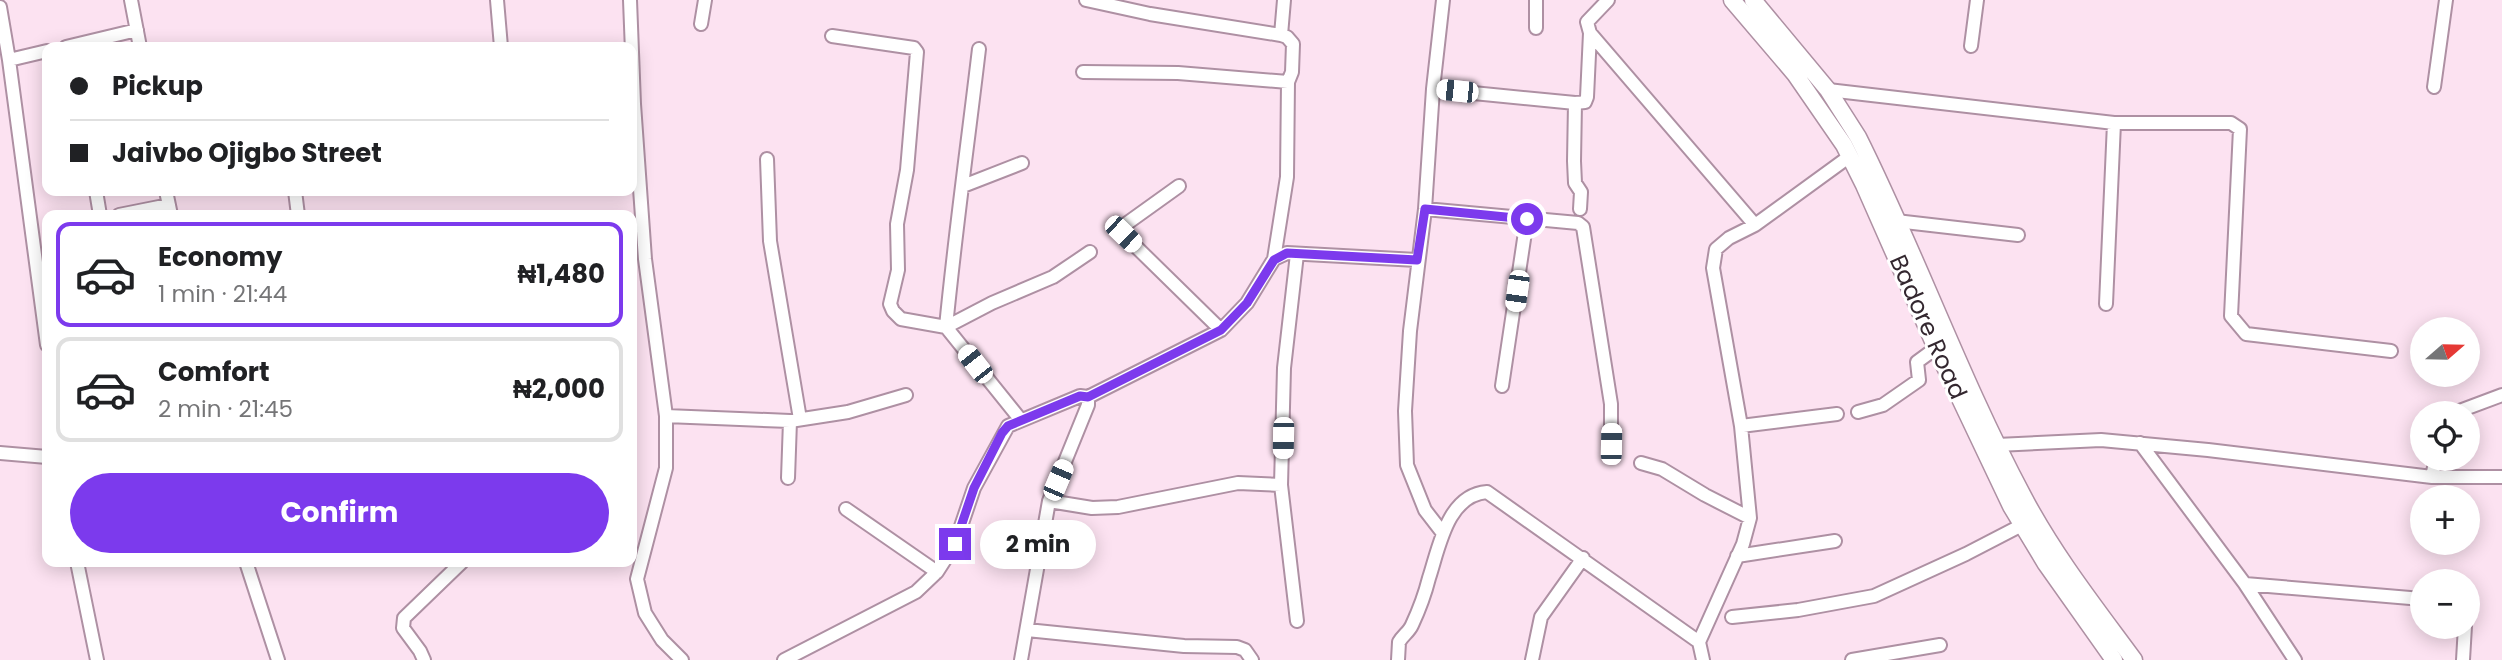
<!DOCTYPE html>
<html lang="en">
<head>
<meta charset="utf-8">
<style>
  body { margin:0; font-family:Poppins,sans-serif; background:#f6f6f6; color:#202124; height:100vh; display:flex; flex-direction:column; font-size:26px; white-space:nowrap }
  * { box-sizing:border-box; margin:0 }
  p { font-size:23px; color:#757577 }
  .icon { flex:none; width:38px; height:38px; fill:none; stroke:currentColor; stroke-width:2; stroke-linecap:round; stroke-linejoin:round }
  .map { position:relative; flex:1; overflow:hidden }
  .panel { position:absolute; left:42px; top:210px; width:595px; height:357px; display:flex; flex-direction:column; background:#fff; border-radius:14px; box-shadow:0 4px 18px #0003 }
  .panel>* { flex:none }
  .guide { position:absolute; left:42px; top:42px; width:595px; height:154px; border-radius:14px; box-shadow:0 4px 18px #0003; display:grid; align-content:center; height:154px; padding:0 28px; background:#fff }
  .needle { width:46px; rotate:70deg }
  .buttons { position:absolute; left:2410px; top:317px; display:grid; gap:14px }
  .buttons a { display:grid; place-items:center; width:70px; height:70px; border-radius:50%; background:#fff; box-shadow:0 4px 18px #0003; font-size:35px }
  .end { position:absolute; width:32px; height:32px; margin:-16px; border:9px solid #7c3aed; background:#fff; box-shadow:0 0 0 4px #fff }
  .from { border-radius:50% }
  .bubble { position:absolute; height:49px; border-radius:24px; background:#fff; box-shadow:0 4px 18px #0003; font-size:23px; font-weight:700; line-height:49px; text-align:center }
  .car { position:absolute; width:21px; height:42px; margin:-21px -10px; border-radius:9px; box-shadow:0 0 5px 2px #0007; background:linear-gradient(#fff 24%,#345 0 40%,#fff 0 76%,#345 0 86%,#fff 0) }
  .guide b { display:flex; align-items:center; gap:24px; height:66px; font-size:26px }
  .guide b+b { border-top:2px solid #e0e0e0 }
  .guide i { width:18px; height:18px; background:#202124 }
  ul { padding:12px 0 0; list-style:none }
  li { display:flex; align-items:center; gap:21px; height:105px; margin:0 14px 10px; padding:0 14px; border:4px solid #e0e0e0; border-radius:14px }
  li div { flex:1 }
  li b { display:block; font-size:26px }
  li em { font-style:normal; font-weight:700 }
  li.current { border-color:#7c3aed }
  li>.icon { width:63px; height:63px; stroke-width:1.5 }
  .primary-button { display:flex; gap:14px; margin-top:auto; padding:14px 28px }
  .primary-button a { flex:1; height:80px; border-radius:42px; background:#7c3aed; color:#fff; font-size:28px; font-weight:700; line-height:80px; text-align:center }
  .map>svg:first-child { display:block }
</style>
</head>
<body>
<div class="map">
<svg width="2502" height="660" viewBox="0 0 2502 660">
  <rect width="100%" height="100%" fill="#fce2f1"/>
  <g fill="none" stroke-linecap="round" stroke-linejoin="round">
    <defs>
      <path id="minor" d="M131,0L140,47
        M497,0L501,47
        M630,0L634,104L645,259L666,416V468L637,579L645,613L662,640L682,660
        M1086,0L1150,14L1281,35
        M0,7L9,60L47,345
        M701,24L705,0
        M1536,28V0
        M1590,33L1755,225
        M832,36L914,48L917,52L907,170L897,224L898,270L890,304L893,311L901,319L946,327L992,303L1053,277L1090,252
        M1971,46L1977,0
        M66,47L137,30
        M979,49C968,142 955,234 946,327L1020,419
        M9,60L47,51
        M1083,72L1178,73L1288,82
        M2434,87L2446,0
        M1433,89L1575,103L1585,102L1587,97L1590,33L1587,22L1608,0
        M1828,90L2114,123H2231L2240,129L2231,316L2246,334L2391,351
        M1575,103L1574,161L1575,183L1581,192L1580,209
        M767,159L770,241L800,419
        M963,186L1022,163
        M1179,186L1126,224L1122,229L1123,234L1221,330
        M96,191L100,215
        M166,191L171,215
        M295,191L298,215
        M1425,209L1578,223L1583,227L1611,404V444
        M119,215L169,205
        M1896,221L2018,235
        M1274,259L1287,177L1288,82L1292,72L1293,44L1287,37L1281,35L1284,0
        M2106,304L2114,123
        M1502,386L1527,219
        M1858,412L1883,405L1919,380L1917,362L1936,348
        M2454,413L2502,395
        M666,416L790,421L848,412L906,395
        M1741,426L1837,414
        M2140,443L2245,584L2295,660
        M1997,445L2101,440L2208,450L2432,477H2502
        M0,453L47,457
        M1641,463L1662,469L1705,495L1750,518
        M2432,477L2436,458
        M788,478L790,421
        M1049,501L1092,508L1118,507L1238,483L1281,485
        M846,509L937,572
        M1442,532L1425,510L1407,465L1405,411L1410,331L1425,209L1433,89L1443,0
        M1737,556L1835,541
        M77,562L97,660
        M246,562L278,660
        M2245,584L2422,599
        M1732,617L1798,610L1874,596L1966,554L2022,525
        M1297,621L1281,485L1284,368L1297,254
        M1027,630L1184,646L1237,647L1245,650L1252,660
        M424,660L420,651L403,628L404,618L462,562
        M784,660L916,592L937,572L955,544L974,488L1008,426L1080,396L1088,397L1221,330L1247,303L1274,259L1287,253L1417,260
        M1021,660L1049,501L1088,405V397
        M1398,660L1399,642C1403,635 1409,632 1412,625C1419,610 1425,594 1429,578C1439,548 1447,495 1487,492L1699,642
        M1532,660L1541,617L1583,558
        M1703,660L1699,642L1743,544L1750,518L1741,426L1713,268L1716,249L1729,238L1755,225L1850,156
        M1852,660L1940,645
        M2463,660L2465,626"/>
      <path id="major" d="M1732,0L1795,74L1844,145L1864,185L1936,348L2011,506L2046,564L2114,660
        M1753,0L1828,90L1858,137C1917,255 1961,380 2023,496C2054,555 2095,607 2134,660"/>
    </defs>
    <use href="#minor" stroke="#ae90a3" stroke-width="16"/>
    <use href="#major" stroke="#ae90a3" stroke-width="19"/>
    <use href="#minor" stroke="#fff" stroke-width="12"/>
    <use href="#major" stroke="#fff" stroke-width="16"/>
  </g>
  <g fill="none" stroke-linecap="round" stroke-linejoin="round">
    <path stroke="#7c3aed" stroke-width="9" d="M955,544L974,488L1002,433L1008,426L1080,396L1088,397L1221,330L1247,303L1274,260L1287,253L1417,260L1425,209L1527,219"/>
  </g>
  <g text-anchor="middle" stroke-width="6" stroke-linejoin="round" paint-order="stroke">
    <g font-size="24" fill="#33272f" stroke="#fff">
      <text transform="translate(1928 327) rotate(66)" y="8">Badore Road</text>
    </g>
  </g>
</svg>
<div class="buttons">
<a><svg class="needle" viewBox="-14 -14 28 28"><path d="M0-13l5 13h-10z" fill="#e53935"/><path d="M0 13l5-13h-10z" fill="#757577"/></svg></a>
<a><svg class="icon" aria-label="locate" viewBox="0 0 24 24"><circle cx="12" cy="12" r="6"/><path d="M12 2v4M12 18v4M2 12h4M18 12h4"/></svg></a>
<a>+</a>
<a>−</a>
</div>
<i class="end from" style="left:1527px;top:219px"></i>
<i class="end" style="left:955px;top:544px"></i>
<div class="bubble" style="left:980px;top:520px;width:116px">2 min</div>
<i class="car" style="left:1457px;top:91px;rotate:276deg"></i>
<i class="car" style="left:1123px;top:234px;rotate:134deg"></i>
<i class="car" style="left:1517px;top:291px;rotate:188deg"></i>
<i class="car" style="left:975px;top:364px;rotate:322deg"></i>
<i class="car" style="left:1283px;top:438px;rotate:181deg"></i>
<i class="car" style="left:1611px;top:444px;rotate:1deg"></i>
<i class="car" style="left:1058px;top:480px;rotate:23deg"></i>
<div class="guide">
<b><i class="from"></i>Pickup</b>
<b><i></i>Jaivbo Ojigbo Street</b>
</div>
<section class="panel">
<ul>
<li class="current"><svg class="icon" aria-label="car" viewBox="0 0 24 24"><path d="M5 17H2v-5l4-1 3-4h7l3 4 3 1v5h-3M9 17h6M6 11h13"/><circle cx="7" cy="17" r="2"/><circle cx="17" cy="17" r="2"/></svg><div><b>Economy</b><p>1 min · 21:44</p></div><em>₦1,480</em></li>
<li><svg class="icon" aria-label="car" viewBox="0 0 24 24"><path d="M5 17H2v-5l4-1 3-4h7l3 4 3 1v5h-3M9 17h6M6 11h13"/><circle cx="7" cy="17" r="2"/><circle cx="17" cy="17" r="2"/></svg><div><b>Comfort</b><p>2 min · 21:45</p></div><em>₦2,000</em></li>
</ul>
<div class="primary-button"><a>Confirm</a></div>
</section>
</div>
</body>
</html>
